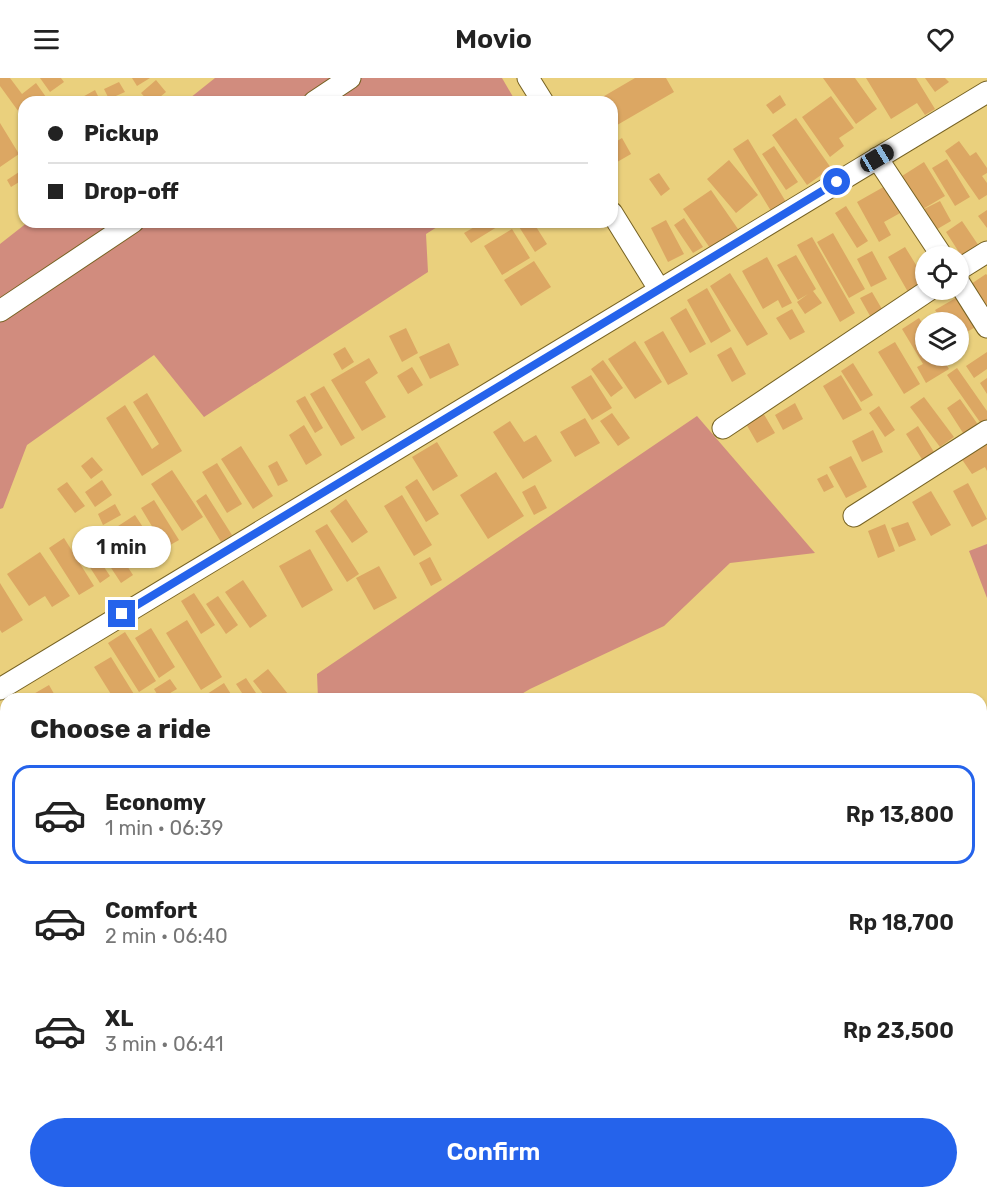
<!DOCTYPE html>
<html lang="en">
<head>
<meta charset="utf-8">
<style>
  body { margin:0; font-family:Rubik,sans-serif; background:#f2f2f2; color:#222; height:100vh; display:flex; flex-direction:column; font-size:22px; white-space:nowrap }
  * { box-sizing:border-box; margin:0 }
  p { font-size:20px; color:#767676 }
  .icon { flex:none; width:33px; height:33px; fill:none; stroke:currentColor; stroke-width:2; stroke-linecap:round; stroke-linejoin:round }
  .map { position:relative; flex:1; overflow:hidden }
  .side { position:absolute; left:0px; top:615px; width:987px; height:506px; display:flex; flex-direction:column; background:#fff; border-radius:18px 18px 0 0; box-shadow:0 2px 4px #0004 }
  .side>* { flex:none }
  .guide { position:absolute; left:18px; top:18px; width:600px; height:132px; border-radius:18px; box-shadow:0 2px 4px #0004; display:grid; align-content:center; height:132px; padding:0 30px; background:#fff }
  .fabs { position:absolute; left:915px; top:168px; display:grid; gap:12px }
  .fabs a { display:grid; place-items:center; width:54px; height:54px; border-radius:50%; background:#fff; box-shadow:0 2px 4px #0004; font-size:30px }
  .end { position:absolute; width:27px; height:27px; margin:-14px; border:8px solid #2563eb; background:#fff; box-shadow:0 0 0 3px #fff }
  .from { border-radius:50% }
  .bubble { position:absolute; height:42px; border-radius:21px; background:#fff; box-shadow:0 2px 4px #0004; font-size:20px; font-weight:600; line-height:42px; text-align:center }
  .car { position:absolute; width:18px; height:36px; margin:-18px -9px; border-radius:8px; box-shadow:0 0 4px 2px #0007; background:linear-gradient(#222 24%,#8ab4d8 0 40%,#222 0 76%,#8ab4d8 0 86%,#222 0) }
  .guide b { display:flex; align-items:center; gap:21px; height:57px; font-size:22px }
  .guide b+b { border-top:2px solid #e0e0e0 }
  .guide i { width:15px; height:15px; background:#222 }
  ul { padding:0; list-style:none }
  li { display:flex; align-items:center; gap:18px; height:99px; margin:0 12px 9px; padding:0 18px; border:3px solid transparent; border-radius:18px }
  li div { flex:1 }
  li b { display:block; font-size:22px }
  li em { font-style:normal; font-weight:600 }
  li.on { border-color:#2563eb }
  li>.icon { width:54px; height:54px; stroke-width:1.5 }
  h2 { padding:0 30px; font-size:27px; line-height:72px }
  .cta { display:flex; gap:12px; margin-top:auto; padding:12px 30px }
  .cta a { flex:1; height:69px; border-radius:36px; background:#2563eb; color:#fff; font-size:24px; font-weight:600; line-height:69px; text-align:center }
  header { display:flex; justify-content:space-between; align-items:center; height:78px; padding:0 30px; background:#fff; font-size:27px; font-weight:600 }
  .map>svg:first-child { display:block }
</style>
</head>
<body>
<header><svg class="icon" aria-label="menu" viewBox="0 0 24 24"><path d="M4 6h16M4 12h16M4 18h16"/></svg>Movio<svg class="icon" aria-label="heart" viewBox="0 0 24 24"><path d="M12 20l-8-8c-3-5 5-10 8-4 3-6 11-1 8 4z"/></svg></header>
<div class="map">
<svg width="987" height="1120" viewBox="0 0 987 1120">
  <rect width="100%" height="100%" fill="#ead07d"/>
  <path fill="#d18c7e" d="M215,0H502L516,24H185Z
    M28,144H445L426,156L428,194L204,339L154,277L27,367L3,430L0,431V166Z
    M697,338L815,475L730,485L664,548L530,611L513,621H318L317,596Z
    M987,466V520L969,473Z
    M6,775V881L0,885V778Z"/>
  <path fill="#dca763" d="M0,0H10L22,16L36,5L46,19L39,24H24V35L21,37L0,8Z
    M40,0H61L64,4L50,14Z
    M132,0H150L137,8Z
    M635,0H666L674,14L612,50V24H594Z
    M823,0H855L877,31L856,46Z
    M866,0H916L935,31L925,37L917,25L891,41Z
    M925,0H945L949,4L935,14Z
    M156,2L166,14L154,24H149L141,15Z
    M119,4L125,14L109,21L104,11Z
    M95,12L98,18L89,24H81L79,21Z
    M780,17L786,27L773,36L766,27Z
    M831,18L854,50L839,60L844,68L830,79L802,39Z
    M796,40L831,90L807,107L772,57Z
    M0,45L19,76L0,89Z
    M622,60L631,76L612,87V66Z
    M748,61L786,124L771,133L733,71Z
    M959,63L970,78L976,74L987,90V95L982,98L987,105V117L979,122L945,73Z
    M774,68L798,104L786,112L762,76Z
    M947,81L970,119L955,128L932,90Z
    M729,82L758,117L736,135L707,101Z
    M924,84L945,118L923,131L902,98Z
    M19,94L24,101L11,109L7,102Z
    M659,95L670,111L661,118L649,101Z
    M887,107L902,134L884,144L891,157L879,164L857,124Z
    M711,112L738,151L710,170L683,131Z
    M940,123L951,143L934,153L922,132Z
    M846,128L868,163L857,170L835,135Z
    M987,132V150L978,138Z
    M684,140L703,169L693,175L674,147Z
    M666,142L684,176L668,184L651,150Z
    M962,143L981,171L964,182L946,154Z
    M483,144H505L471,165L464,155Z
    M516,144H533L547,166L535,174Z
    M512,151L530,180L502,197L484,168Z
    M833,155L865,211L849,220L817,164Z
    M812,159L855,235L840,244L797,167Z
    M905,169L926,203L912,221L888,179Z
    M872,173L887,201L871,209L857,181Z
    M796,177L816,211L813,213L822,225L805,236L797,224L808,216L798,222L777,187Z
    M767,179L792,225L782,230L778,222L763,231L742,193Z
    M534,183L551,209L521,228L504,202Z
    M730,195L768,256L747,268L710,208Z
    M986,196L987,197V236L968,208Z
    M707,210L731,253L711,265L687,222Z
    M872,214L886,238L874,245L860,220Z
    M961,217L979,247L958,259V244H943L935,232Z
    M686,230L706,266L690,275L670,240Z
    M792,231L805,254L790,262L776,240Z
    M919,240L926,251V278H941L949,291L926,305L917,289L923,286L902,251Z
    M406,250L418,275L402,284L389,258Z
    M663,253L688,296L668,307L644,264Z
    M635,263L662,304L635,321L608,281Z
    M895,264L920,306L904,316L878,274Z
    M449,265L459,287L430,301L419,279Z
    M345,269L354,284L342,292L333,276Z
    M731,269L746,296L732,304L717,277Z
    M987,274V291L974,300L966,288Z
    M369,280L378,295L365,304L386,339L362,353L331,302Z
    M603,282L623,310L611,319L591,291Z
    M853,285L873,317L861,324L841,293Z
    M412,289L423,307L408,316L397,298Z
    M957,290L987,333V344L982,347L947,297Z
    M591,297L612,330L592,342L571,309Z
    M841,297L862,332L843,342L823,308Z
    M987,300V316L980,305Z
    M324,308L355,360L341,368L310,316Z
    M147,315L182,373L142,398L106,340L125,327L152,371L159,366L133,324Z
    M305,318L323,350L315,355L296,323Z
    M924,319L954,359L940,369L910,329Z
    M960,321L979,348L965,358L947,330Z
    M795,325L803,341L783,352L775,337Z
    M879,328L895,352L885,359L869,335Z
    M762,333L775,355L757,365L745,344Z
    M612,335L630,360L618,368L600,343Z
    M585,340L600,365L575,379L560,354Z
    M510,343L524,364L536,357L552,383L523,401L493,354Z
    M304,347L322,377L306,387L289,357Z
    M918,348L937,379L925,386L906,356Z
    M873,352L883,374L862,384L852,363Z
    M437,364L458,398L433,413L412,379Z
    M987,364V393L985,389L972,396L961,380Z
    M241,368L273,418L253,431L221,381Z
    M851,378L867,409L846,420L829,389Z
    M92,379L103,392L91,401L81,388Z
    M277,383L288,403L278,408L268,388Z
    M217,385L242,426L227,435L202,394Z
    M172,392L203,439L182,453L151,406Z
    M496,394L524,438L488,461L460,417Z
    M827,396L834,409L824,414L817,401Z
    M417,401L439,436L426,444L405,409Z
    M102,402L112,417L95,429L85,414Z
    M67,404L85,428L75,435L57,411Z
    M968,405L987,441L972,449L953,413Z
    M535,407L547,430L534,437L522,414Z
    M931,413L951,447L931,458L912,424Z
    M206,416L232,457L221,464L196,423Z
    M402,417L432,467L414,478L384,428Z
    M346,421L368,454L352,465L330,433Z
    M154,422L179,462L165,470L141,430Z
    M115,426L121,437L103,447L98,436Z
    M135,437L152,463L141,470L147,480L134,488L112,452Z
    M908,444L916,462L899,469L891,450Z
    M327,446L359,496L347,504L315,453Z
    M885,446L895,473L878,480L868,453Z
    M102,450L133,497L121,505L90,458Z
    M83,457L110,498L100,505L73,463Z
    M64,460L94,508L79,517L49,470Z
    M310,471L333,512L302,530L279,488Z
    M40,474L70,518L52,529L45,518L29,528L7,496Z
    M430,479L442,502L431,508L419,485Z
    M379,488L397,520L374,532L356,500Z
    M243,502L267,538L250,550L225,514Z
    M0,505L23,542L2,555L0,552Z
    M194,515L215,547L201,556L181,523Z
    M218,518L238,547L226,556L206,526Z
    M187,542L222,599L201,612L166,555Z
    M151,550L175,589L159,600L135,560Z
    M125,554L156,603L139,614L108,565Z
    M111,579L137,621H114L94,589Z
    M268,591L292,621H267L253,603Z
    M246,600L260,621H246L236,606Z
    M170,601L177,611L160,621L154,611Z
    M224,605L234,621H206L204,618Z
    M49,607L57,621H25Z
    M0,632L6,643V671L1,674Z
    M6,681V718L0,707V684Z
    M0,721L6,732V763L0,766Z"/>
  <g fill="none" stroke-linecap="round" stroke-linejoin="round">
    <defs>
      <path id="minor" d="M528,0L543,24
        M314,24L350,0
        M877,80L942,178
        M612,135L659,211
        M958,192L987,174
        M958,203L987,249
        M0,233L133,144
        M723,350L929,212
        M854,438L987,353
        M0,611L987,14"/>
    </defs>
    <use href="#minor" stroke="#766223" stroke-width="23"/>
    <path stroke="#9c894a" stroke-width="4" stroke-dasharray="3 4.5" stroke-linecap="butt" d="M981,1001L987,997
      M704,1114L708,1120
      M228,1120L238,1114
      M779,1120L790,1114"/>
    <use href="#minor" stroke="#fff" stroke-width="21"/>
  </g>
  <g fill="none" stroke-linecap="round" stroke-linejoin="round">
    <path stroke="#2563eb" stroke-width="8" d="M122,536L837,104"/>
  </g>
</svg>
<div class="fabs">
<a><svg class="icon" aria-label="locate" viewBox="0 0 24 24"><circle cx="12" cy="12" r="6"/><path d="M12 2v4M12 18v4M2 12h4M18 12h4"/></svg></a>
<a><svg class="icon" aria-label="layers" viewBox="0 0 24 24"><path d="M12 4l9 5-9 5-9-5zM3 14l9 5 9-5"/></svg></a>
</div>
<i class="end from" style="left:837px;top:104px"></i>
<i class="end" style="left:122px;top:536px"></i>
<div class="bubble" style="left:72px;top:448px;width:99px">1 min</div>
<i class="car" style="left:877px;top:80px;rotate:59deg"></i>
<div class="guide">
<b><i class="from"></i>Pickup</b>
<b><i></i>Drop-off</b>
</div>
<section class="side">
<h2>Choose a ride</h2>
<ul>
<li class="on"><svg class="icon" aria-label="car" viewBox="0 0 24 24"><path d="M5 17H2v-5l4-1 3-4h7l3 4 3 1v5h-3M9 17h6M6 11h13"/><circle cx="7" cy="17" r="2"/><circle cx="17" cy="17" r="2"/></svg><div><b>Economy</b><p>1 min · 06:39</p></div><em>Rp 13,800</em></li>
<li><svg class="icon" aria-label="car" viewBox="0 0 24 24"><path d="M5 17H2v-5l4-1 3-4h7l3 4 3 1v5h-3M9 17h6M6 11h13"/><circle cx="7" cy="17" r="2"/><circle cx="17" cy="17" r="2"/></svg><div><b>Comfort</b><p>2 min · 06:40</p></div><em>Rp 18,700</em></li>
<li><svg class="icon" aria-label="car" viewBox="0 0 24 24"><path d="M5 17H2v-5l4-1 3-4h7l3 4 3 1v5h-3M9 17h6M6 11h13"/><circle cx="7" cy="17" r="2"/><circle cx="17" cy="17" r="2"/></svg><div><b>XL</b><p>3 min · 06:41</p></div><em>Rp 23,500</em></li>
</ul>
<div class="cta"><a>Confirm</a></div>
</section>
</div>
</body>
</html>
